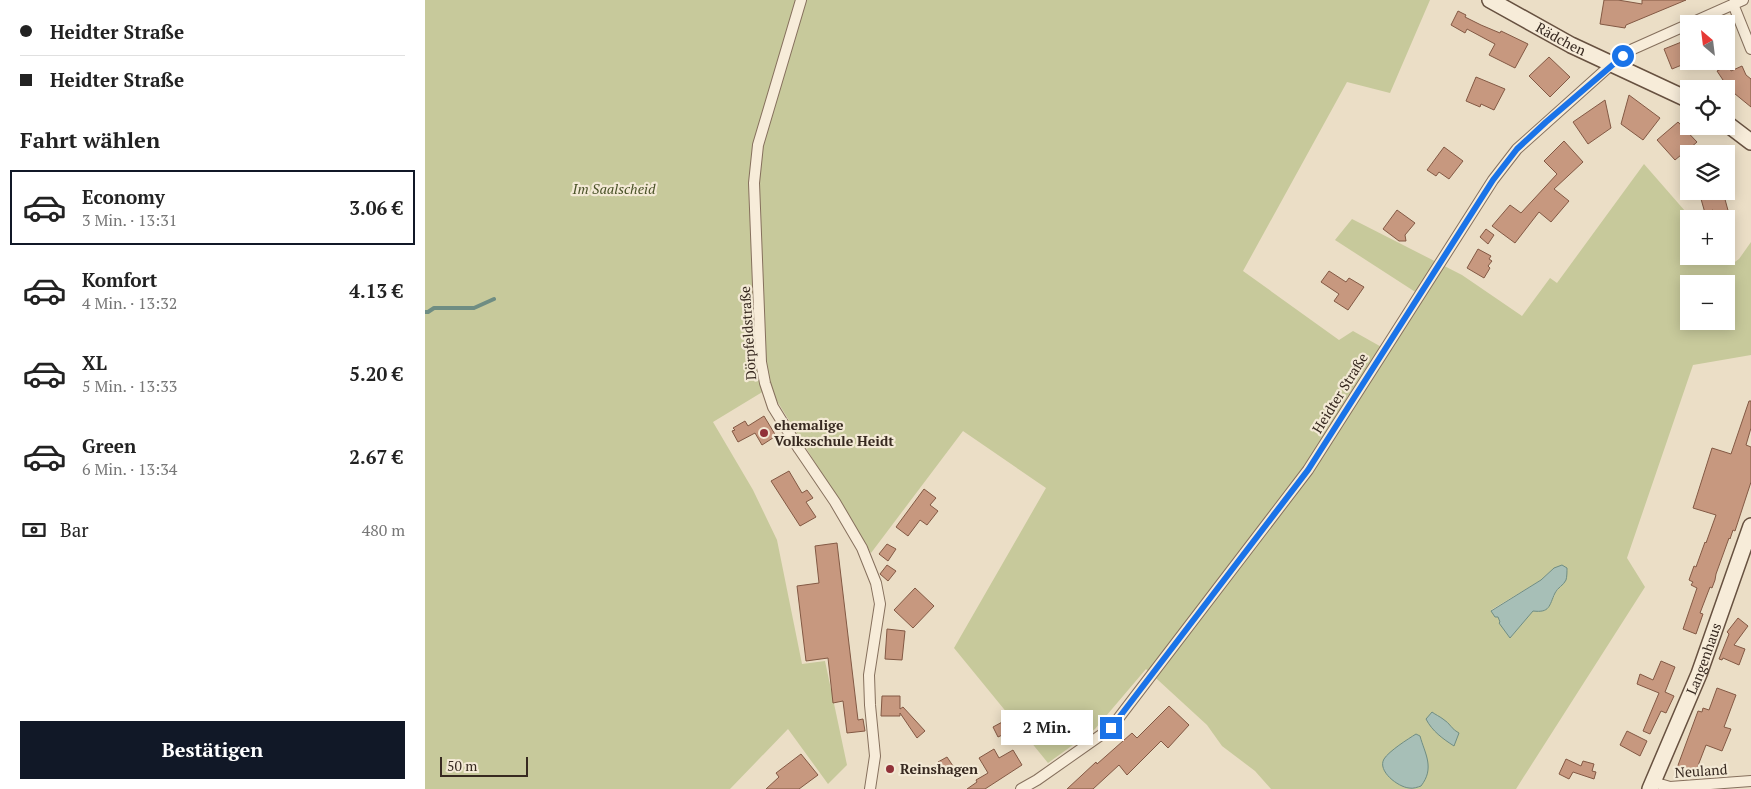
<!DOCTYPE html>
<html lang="de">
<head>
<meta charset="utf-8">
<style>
  body { margin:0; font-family:"PT Serif",serif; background:#f6f6f6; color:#222; height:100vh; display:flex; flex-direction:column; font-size:19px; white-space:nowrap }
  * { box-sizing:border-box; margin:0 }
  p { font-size:16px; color:#767676 }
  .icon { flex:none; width:28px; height:28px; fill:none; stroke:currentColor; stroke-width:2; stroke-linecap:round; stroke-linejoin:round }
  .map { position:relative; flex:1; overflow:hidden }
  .panel { display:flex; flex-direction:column; background:#fff; width:425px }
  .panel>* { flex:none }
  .guide { display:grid; align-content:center; height:110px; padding:0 20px; background:#fff }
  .needle { width:32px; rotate:332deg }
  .buttons { position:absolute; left:1255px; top:15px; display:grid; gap:10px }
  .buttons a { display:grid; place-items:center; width:55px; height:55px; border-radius:0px; background:#fff; box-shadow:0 2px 12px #0003; font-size:25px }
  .scale { position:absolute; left:15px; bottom:12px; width:88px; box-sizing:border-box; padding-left:5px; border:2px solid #372920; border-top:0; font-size:14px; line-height:18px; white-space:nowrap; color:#372920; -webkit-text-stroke:4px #f3e9d5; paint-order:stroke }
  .end { position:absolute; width:22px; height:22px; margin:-11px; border:6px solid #1a73e8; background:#fff; box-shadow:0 0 0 2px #fff }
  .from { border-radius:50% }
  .bubble { position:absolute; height:35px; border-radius:0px; background:#fff; box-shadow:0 2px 12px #0003; font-size:16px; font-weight:700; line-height:35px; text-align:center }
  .guide b { display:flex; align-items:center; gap:18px; height:48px; font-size:19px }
  .guide b+b { border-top:1px solid #e0e0e0 }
  .guide i { width:12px; height:12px; background:#222 }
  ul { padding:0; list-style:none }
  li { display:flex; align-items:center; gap:15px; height:75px; margin:0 10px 8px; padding:0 10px; border:2px solid transparent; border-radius:0px }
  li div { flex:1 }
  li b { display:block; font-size:19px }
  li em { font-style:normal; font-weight:700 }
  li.current { border-color:#111827 }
  li>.icon { width:45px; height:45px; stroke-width:1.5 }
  h2 { padding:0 20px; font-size:22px; line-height:60px }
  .pay { display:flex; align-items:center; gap:12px; height:55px; padding:0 20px; font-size:19px }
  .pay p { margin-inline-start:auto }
  .action { display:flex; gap:10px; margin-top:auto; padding:10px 20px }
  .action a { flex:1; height:58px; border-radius:0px; background:#111827; color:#fff; font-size:20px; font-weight:700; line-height:58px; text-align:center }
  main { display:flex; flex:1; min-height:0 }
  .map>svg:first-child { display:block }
</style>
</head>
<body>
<main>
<section class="panel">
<div class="guide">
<b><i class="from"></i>Heidter Straße</b>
<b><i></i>Heidter Straße</b>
</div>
<h2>Fahrt wählen</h2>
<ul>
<li class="current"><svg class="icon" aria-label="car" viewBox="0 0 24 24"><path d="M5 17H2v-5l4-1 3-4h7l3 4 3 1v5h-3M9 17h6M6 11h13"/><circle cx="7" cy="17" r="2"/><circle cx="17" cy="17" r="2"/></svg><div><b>Economy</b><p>3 Min. · 13:31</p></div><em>3.06 €</em></li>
<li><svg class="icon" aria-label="car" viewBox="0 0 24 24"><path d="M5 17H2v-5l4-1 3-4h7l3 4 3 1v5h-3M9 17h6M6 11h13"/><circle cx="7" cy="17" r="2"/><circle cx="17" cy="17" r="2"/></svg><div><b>Komfort</b><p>4 Min. · 13:32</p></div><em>4.13 €</em></li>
<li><svg class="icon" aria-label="car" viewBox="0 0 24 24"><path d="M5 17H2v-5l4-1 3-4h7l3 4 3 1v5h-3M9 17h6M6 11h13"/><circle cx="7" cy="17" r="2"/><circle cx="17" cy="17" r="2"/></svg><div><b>XL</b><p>5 Min. · 13:33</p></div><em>5.20 €</em></li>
<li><svg class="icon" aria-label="car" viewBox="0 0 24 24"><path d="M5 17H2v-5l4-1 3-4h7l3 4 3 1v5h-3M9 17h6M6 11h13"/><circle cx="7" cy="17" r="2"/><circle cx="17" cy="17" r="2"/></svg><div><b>Green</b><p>6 Min. · 13:34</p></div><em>2.67 €</em></li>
</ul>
<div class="pay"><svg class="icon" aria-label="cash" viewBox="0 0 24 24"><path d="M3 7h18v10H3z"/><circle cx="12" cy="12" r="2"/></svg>Bar<p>480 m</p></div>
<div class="action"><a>Bestätigen</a></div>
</section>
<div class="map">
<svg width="1326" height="789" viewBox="0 0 1326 789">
  <rect width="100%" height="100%" fill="#ebdec6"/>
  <path fill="#c7c99b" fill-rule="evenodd" d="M0,0H1005L965,93L922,82L818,271L914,340L928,331L960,349L995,295L910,240L927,219L1037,275L1097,316L1125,278L1132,283L1219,164L1267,219H1264V256H1300L1307,264L1314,259L1326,242V355L1268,365L1202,558L1220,587L1091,789H846L830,771L797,746L782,725L721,669L670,729L623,763L529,648L621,488L538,431L446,553L344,388L288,422L328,490L352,540L377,664L400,661L422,765L403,784L363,729L305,789H0ZM1264,284H1301V321H1264ZM1129,568L1141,580L1130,593L1129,597L1108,610L1085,638L1073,617L1066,610L1116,580Z"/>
  <path fill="#a7bfb7" stroke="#6f8d83" d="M1137,565L1142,568C1142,571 1142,577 1141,580C1139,585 1132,588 1130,593C1124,606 1125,613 1108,611L1085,638L1074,623L1075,622L1073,617H1070L1066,611L1116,580L1129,568Z
    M1007,712C1011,715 1014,716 1018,719C1025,723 1027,730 1034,733L1029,746C1018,739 1007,731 1001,719Z
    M991,734L995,736C1000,754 1010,768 996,786C993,787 988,789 984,788C973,787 952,771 959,759C964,751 983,739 991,734Z"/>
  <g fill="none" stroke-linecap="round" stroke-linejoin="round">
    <path stroke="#6f8d83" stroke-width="4" d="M0,312H3L9,308H49L69,299"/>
  </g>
  <path fill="#c7987f" stroke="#835944" d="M1179,0H1193L1217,4V0H1261L1201,25L1200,28L1175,24Z
    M1033,11L1041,15L1040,17L1056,25L1075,33L1076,31L1103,44L1090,68L1064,55L1070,44L1042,29L1040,33L1026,25Z
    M1264,39V62L1247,69L1239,49Z
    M1124,57L1145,77L1125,97L1104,76Z
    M1304,65L1306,71L1317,66L1321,75L1326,79V107L1304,89L1292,71Z
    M1051,77L1080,89L1069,110L1056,104L1055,107L1041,101Z
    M1204,95L1235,118L1218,140L1196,124Z
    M1180,100L1186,128L1163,144L1148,122Z
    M1253,122L1272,142L1264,149V171L1256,155L1250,160L1232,140Z
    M1139,141L1158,162L1129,189L1144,201L1126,222L1114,212L1090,243L1067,226L1085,205L1096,213L1132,174L1119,161Z
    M1019,147L1038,161L1024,179L1014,172L1011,176L1002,170Z
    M1298,192L1304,214L1291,218L1288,210L1280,213L1276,199Z
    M972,210L990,223L980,235L981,241H974L958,229Z
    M1061,229L1069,235L1063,244L1055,237Z
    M1053,249L1066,256L1064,259L1067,261L1063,266L1065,268L1059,278L1042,268Z
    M904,271L921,282L924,278L939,287L923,310L909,301L914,294L896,282Z
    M1324,401H1326V428L1321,445L1326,447V482L1310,531L1308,530L1305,539L1304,538L1291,574L1290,580L1287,588L1285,587L1275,613L1278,614L1271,634L1258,629L1272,588L1266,585L1268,582L1264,580L1269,566L1271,567L1280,542L1281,543L1291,515L1268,508L1287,448L1306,454Z
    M339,416L351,436L337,445L330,433L313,442L307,431L310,430L308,428L320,421L323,426Z
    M364,471L377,493L382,490L388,498L381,502L391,517L375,526L346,481Z
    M499,489L511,498L505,505L513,511L502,525L495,520L483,536L471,527Z
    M412,543L433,720L438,719L440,731L422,733L418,701L408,703L403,658L381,661L372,586L394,583L390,546Z
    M462,544L471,549L463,561L454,554Z
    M462,565L471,571L463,581L455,574Z
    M490,588L509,606L488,628L469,610Z
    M1313,618L1323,626L1309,645L1320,649L1314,665L1298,658L1297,660L1294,659L1304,634L1302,632Z
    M462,629L480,631L477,660L460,659Z
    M1236,661L1250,667L1240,692L1249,696L1241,713L1236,711L1225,734L1218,731L1234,693L1212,684L1215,674L1228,680Z
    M1292,688L1311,695L1299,727L1306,729L1297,751L1281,745L1269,776L1257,772L1258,770L1252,768L1273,711L1277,712L1278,708L1284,710Z
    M457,696H475V709L478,707L500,731L492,738L475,713V716H456Z
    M744,706L764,725L743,748L736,741L702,775L694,765L668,789H642L671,762L672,764L707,733L712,738Z
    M581,720L586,731L573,737L568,727Z
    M1202,731L1222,741L1215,756L1195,745Z
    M569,749L574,758L588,750L597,765L560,789H542L552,782L551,780L563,773L554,758Z
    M376,754L393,775L374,789H341L354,777L351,773Z
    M522,757L530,769L521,775L513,762Z
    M1141,759L1156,766L1158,761L1169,764L1167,771L1171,772L1169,779L1148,772L1144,779L1134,774Z"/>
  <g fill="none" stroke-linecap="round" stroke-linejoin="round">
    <defs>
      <path id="street" d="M376,0L333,145L329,183L336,362L340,383L348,407L374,449L410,502L437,548L451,583L455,604L444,675L445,705L450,756L445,789
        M1308,4L1326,49
        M1264,24L1318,0
        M1228,782L1245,787L1326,781
        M596,789L612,780L686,728L883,470L1068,180L1092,149L1187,64L1208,49L1264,24"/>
      <g id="secondary">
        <path id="s1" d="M1065,0L1146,45L1264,100"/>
        <path d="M1301,123L1326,142"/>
        <path id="s2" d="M1225,789L1274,674L1326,526"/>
      </g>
    </defs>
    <use href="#street" stroke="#86705d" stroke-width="12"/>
    <use href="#secondary" stroke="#675140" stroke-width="18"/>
    <use href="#street" stroke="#f7ecd9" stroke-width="10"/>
    <use href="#secondary" stroke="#f7ecd9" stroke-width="15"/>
  </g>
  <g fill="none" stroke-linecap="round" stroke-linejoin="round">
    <path stroke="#1a73e8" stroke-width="6" d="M686,728L883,470L1068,180L1092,149L1121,122L1198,56"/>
  </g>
  <g fill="#913138" stroke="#f3e9d5" stroke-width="2">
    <circle cx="339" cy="433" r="5"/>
    <circle cx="465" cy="769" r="5"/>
  </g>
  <g text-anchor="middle" stroke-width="4.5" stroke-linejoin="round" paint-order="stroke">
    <g font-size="14" fill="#372920" stroke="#f3e9d5">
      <text dy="5" stroke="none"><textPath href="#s1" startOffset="81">Rädchen</textPath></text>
      <text transform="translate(323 333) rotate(-94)" y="5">Dörpfeldstraße</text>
      <text transform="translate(915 393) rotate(-58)" y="5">Heidter Straße</text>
      <text dy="5" stroke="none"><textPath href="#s2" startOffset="141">Langenhaus</textPath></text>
      <text transform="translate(1276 771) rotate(-4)" y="5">Neuland</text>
    </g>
    <g font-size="14" font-style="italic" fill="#4a5228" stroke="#f3e9d5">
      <text x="189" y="194">Im Saalscheid</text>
    </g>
    <g font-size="14" font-weight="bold" fill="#372920" stroke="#f3e9d5" text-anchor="start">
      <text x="349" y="430">ehemalige<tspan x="349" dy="16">Volksschule Heidt</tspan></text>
      <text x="475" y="774">Reinshagen</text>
    </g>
  </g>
</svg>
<div class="buttons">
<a><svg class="needle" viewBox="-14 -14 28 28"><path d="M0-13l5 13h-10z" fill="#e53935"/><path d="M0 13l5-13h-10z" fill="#767676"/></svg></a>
<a><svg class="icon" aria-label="locate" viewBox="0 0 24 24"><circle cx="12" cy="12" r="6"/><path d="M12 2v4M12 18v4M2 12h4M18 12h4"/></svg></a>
<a><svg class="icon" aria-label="layers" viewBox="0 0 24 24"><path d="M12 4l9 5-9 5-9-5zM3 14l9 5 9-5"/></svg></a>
<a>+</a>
<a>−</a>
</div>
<div class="scale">50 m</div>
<i class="end from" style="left:1198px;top:56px"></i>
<i class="end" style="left:686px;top:728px"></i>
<div class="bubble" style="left:576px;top:710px;width:92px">2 Min.</div>
</div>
</main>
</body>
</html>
